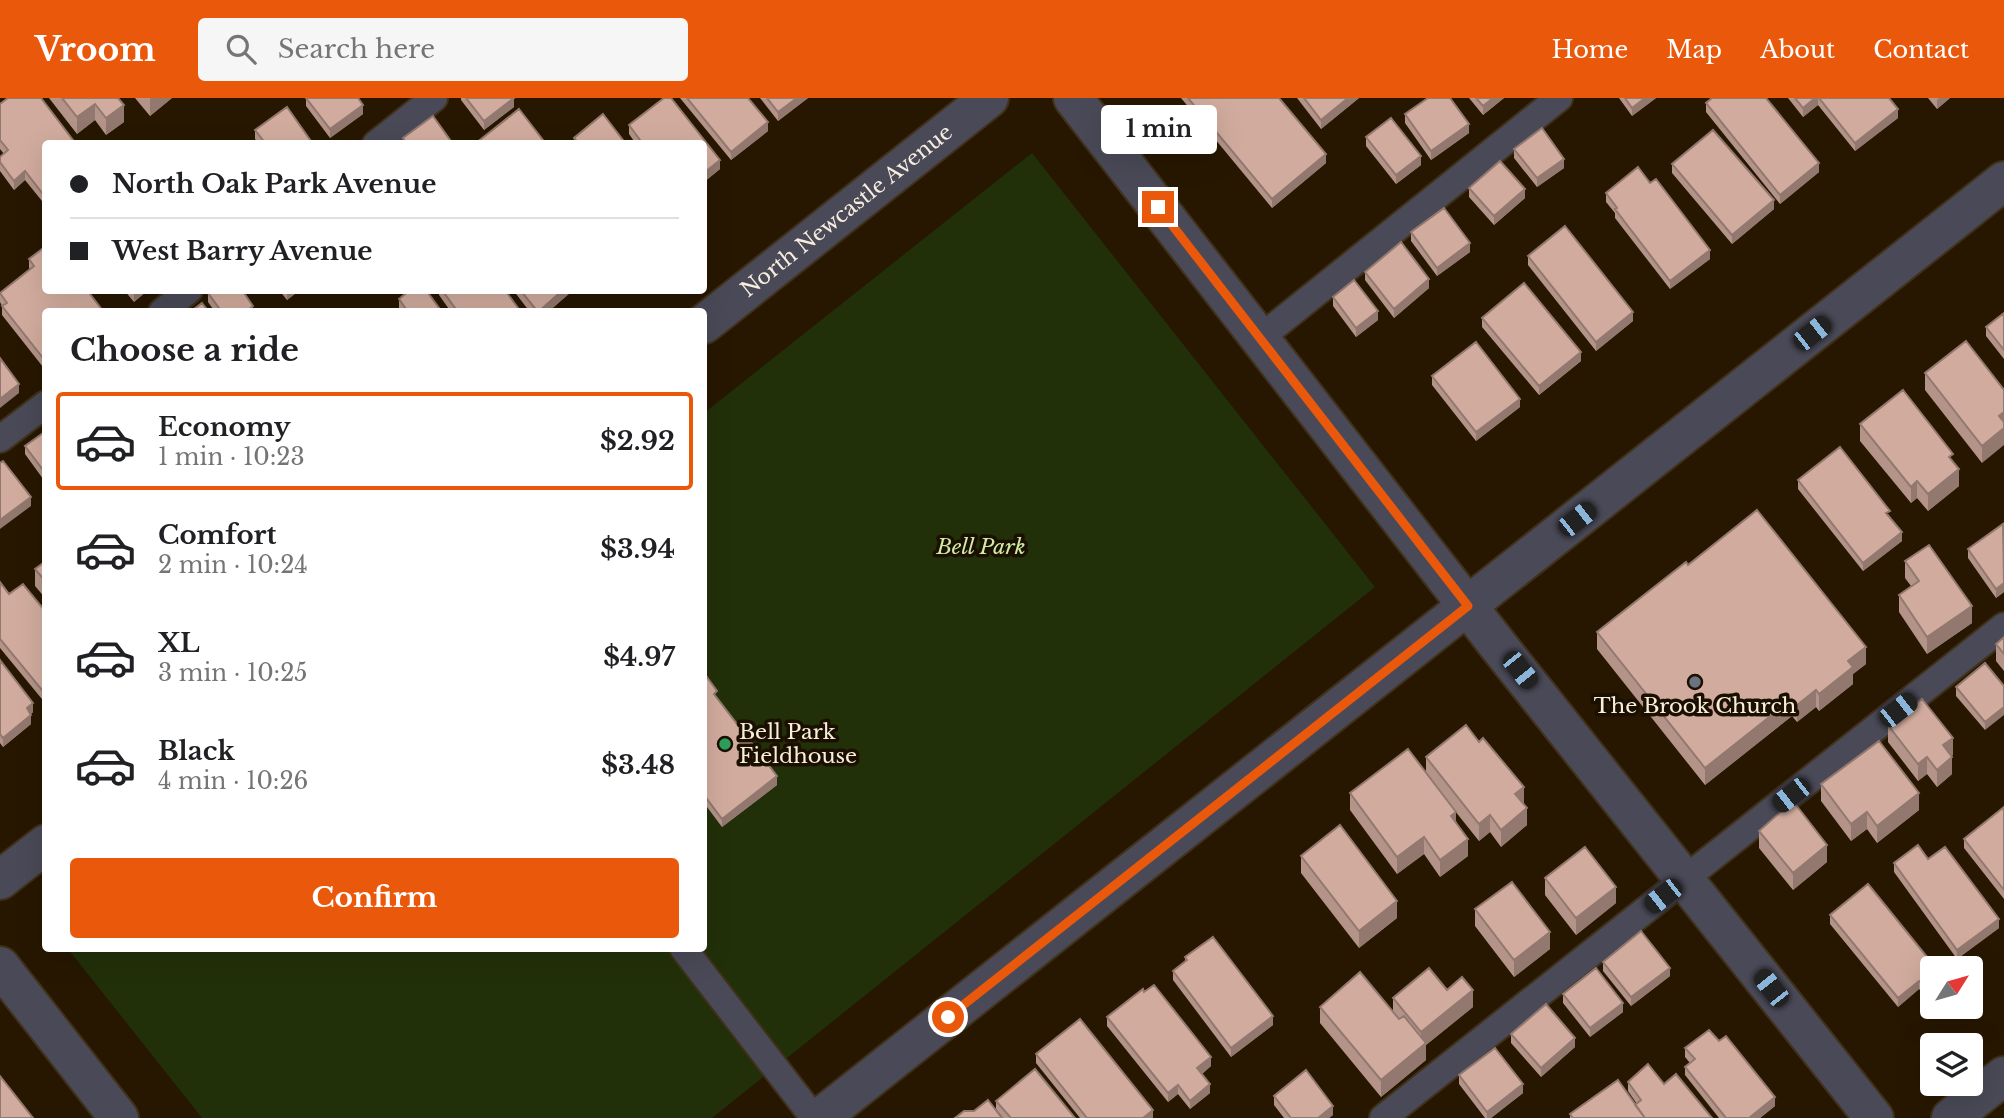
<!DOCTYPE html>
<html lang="en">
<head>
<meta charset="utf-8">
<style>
  body { margin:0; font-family:"Libre Baskerville",serif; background:#f6f6f6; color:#202124; height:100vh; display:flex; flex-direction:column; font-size:26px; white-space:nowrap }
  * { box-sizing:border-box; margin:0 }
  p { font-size:23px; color:#757577 }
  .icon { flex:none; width:38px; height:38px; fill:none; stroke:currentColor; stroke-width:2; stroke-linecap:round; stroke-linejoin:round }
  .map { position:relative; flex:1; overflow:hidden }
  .drawer { position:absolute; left:42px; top:210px; width:665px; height:644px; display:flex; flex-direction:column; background:#fff; border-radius:7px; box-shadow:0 7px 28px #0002 }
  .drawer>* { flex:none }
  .hud { position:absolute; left:42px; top:42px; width:665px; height:154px; border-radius:7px; box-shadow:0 7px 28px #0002; display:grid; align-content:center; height:154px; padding:0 28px; background:#fff }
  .needle { width:46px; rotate:53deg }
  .fabs { position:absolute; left:1920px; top:858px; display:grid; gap:14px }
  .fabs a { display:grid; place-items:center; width:63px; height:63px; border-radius:7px; background:#fff; box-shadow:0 7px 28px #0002; font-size:35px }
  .end { position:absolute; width:32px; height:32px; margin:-16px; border:9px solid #ea580c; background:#fff; box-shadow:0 0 0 4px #fff }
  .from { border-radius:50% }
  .bubble { position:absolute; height:49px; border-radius:7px; background:#fff; box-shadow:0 7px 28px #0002; font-size:23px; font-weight:800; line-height:49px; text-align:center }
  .car { position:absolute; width:21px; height:42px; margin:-21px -10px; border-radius:9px; box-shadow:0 0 5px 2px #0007; background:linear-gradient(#222 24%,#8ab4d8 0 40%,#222 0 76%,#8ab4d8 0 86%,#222 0) }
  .hud b { display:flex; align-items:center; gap:24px; height:66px; font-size:26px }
  .hud b+b { border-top:2px solid #e0e0e0 }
  .hud i { width:18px; height:18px; background:#202124 }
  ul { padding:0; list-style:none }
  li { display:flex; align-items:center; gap:21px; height:98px; margin:0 14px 10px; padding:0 14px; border:4px solid transparent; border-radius:7px }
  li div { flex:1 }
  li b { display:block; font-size:26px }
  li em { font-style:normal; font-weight:800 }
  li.active { border-color:#ea580c }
  li>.icon { width:63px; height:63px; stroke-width:1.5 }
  h2 { padding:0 28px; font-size:32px; line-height:84px }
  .action { display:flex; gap:14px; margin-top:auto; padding:14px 28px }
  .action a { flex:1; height:80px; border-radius:7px; background:#ea580c; color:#fff; font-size:28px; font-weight:800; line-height:80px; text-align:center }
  header { display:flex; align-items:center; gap:42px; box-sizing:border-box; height:98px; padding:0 35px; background:#ea580c; color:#fff }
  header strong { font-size:33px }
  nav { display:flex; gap:38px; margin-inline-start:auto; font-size:24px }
  .search { width:490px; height:63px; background:#f6f6f6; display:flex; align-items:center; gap:18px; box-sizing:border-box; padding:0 24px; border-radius:7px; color:#757577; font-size:26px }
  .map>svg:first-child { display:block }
</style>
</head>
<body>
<header>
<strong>Vroom</strong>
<div class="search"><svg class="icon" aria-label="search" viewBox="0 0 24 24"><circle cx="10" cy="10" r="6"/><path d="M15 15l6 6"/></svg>Search here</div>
<nav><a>Home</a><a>Map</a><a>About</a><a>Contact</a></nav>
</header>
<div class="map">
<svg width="2004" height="1020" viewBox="0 0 2004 1020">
  <rect width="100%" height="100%" fill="#271700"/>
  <path fill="#223009" d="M1032,55L1375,489L712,1020H202L68,851L704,850V315Z"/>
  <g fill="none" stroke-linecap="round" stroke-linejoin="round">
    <defs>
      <path id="service" d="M376,46L434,0
        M162,214L189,192
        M1260,240L1559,0
        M0,341L46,306
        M683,850L814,1020
        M1383,1020L2004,528"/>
      <g id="minor">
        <path d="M1073,0L1497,546L1874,1020"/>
        <path id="s1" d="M704,226L989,0"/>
        <path d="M0,782L46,746"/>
        <path d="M0,868L119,1020"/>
        <path d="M1951,1020L2004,978"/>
      </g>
      <path id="tertiary" d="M820,1020L2004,83"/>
    </defs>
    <use href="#service" stroke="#40311b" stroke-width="30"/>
    <use href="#minor" stroke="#40311b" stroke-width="42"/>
    <use href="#tertiary" stroke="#40311b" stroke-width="42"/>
    <use href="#service" stroke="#4a4957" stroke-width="26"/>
    <use href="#minor" stroke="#4a4957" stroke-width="38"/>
    <use href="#tertiary" stroke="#4a4957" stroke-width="38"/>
  </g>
  <path fill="#b49488" d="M49,0H118L124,24L106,37L95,22L77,36Z
    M135,0H172L150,18Z
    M306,0L363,16L330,40L306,8Z
    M461,0H514V9L484,32L461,2Z
    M664,0H671L720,62V71L704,84V46H636L629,36V27Z
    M680,0H748L768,33L731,62Z
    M760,0H808L778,23Z
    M1181,0H1279L1326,65L1272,110Z
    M1297,0H1359L1321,31Z
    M1469,0H1504L1483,17Z
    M1619,0H1656L1632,18Z
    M1788,0H1889L1898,20L1855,53L1818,7L1803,19Z
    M1928,0H1950L1937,11Z
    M1706,5L1819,74L1780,106L1706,14Z
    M0,6L46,46V108L25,82L14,92L0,73V59L4,56L0,51Z
    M1405,16L1469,35L1431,62L1405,25Z
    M255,32L313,46H259L255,41Z
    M1366,39L1421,67L1396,86L1366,48Z
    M1514,51L1564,70L1537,89L1514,60Z
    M1672,66L1774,111L1732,146L1672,75Z
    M1469,90L1525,100L1494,127L1469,99Z
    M1606,95L1710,161L1670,191L1615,120V115L1606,104Z
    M1411,134L1470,154L1437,178L1411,143Z
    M46,148L43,269L2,217V208L0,204V195L30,171L29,170V161Z
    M1528,158L1633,223L1596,253L1528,167Z
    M1365,174L1429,190L1394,220L1365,182Z
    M124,192H148L134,204Z
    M279,192H300L287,202Z
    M439,192H505L521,214H451L439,197Z
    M513,192H571V194L548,214H530Z
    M208,195L253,214H215L208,204Z
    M1333,199L1378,222L1356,239L1333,208Z
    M399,201L442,214H402L399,210Z
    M2004,215V261L1986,238V229Z
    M1482,220L1581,263L1539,297L1482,229Z
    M1925,275L2004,292L1982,365L1925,292Z
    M1432,278L1520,309L1476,343L1432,287Z
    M1860,326L1953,364L1959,388L1928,413L1917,400L1911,405L1860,343Z
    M46,333V385L25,356V348Z
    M1798,382L1890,419L1902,443L1863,473L1798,391Z
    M2004,427V494L1996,500L1968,460V451Z
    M46,463V501L35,488V471Z
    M1905,463L1972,525L1927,556L1899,514V497L1911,488L1905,480Z
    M1688,467L1866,566L1853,576V586L1819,613L1816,609L1797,624L1792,618L1705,687L1597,551V534Z
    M0,484L9,496L46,514V606L0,550Z
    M2004,539V573L1996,563V546Z
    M0,562L33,614L31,616V626L3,649L0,645Z
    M1985,565V632L1956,598V589Z
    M704,575L717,601L777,687L722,729L704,705Z
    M1888,627L1953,657L1951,658L1952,676L1937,689L1927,676L1918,683L1888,644Z
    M1426,659L1524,706L1527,727L1501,749L1490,734L1479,743L1451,708L1468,758L1440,779L1424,756L1397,776L1350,712V695L1426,675Z
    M1821,686L1919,712L1877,745L1867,731L1851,743L1821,703Z
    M2004,709V801L1964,750V741Z
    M1759,733L1827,764L1793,792L1759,750Z
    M1301,758L1397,820L1359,850L1301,775Z
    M1928,761L1999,830L1957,861L1894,774V765Z
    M1545,780L1616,805L1576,837L1545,797Z
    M1475,811L1550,851L1514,879L1475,828Z
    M1830,817L1936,870L1926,898L1919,891L1898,909L1830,826Z
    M1185,859L1273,927L1231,959L1173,882V873L1185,864Z
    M1603,864L1670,878L1631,908L1603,873Z
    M1447,892L1473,909L1426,947V962L1381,999L1320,925V909L1393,913V900Z
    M1563,896L1623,914L1590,939L1563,905Z
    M1107,919L1211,968L1202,976L1210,995L1190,1011L1178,996L1168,1004L1107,928Z
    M1511,936L1575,949L1541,979L1511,945Z
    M1719,943L1775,1008L1760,1020H1719L1685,977V969L1690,965L1685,959V950Z
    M1036,956L1153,1020H1080L1036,965Z
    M1459,977L1523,995L1491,1020H1485L1459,986Z
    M1628,984L1664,986L1712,1020H1570V1016L1635,1007L1637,1006L1628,993Z
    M1274,998L1333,1017L1329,1020H1284L1274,1007Z
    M996,1003L1075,1020H1003L996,1011Z"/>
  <path fill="#92786f" d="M151,0H172L150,18V1Z
    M514,0V9L484,32V23Z
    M797,0H808L778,23V14Z
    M1348,0H1359L1321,31V22Z
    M1493,0H1504L1483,17V8Z
    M1645,0H1656L1632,18V10Z
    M1815,0H1818V7L1803,19V10Z
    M1939,0H1950L1937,11V2Z
    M95,6V22L77,36V19Z
    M124,7V24L106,37V20Z
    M363,7V16L330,40V31Z
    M1898,11V20L1855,53V45Z
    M768,24V33L731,62V54Z
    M1469,26V35L1431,62V53Z
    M1326,56V65L1272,110V101Z
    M1421,58V67L1396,86V77Z
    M1564,61V70L1537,89V80Z
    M720,62V71L704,84V75Z
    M1819,65V74L1780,106V97Z
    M25,73V82L14,92V83Z
    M1525,91V100L1494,127V118Z
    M1774,102V111L1732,146V137Z
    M1470,145V154L1437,178V170Z
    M1710,152V161L1670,191V183Z
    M1429,181V190L1394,220V211Z
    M134,192H148L134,204Z
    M288,192H300L287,202V193Z
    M563,192H571V194L548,214H538Z
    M253,208V214H246Z
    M1378,213V222L1356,239V230Z
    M1633,214V223L1596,253V244Z
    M1581,254V263L1539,297V288Z
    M46,258V267L43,269V260Z
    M19,286V295L0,310V301Z
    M1520,301V309L1476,343V334Z
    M2004,314V347L1982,365V348L1999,318Z
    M1959,371V388L1928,413V396Z
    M1917,383V400L1911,405V389Z
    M31,399V408L0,431V422Z
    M1902,434V443L1863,473V465Z
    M2004,485V494L1996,500V491Z
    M1972,508V525L1927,556V539Z
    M1866,549V566L1853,576V586L1819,613V596L1848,563Z
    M1816,592V609L1797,624V607Z
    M1792,601V618L1705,687V670Z
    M33,605V614L27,619V610Z
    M2004,609V617L1985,632V624Z
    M31,617V626L3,649V640Z
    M1953,640V657L1943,664V647Z
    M1927,659V676L1918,683V666Z
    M1952,659V676L1937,689V672Z
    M777,678V687L722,729V721Z
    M1524,689V706L1515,696Z
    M1919,695V712L1877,745V728Z
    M1527,710V727L1501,749V732Z
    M1456,714V731L1451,718Z
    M1867,714V731L1851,743V726Z
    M1490,717V734L1479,743V726Z
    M1424,739V756L1397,776V759Z
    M1468,741V758L1440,779V762Z
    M1827,747V764L1793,792V775Z
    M1616,789V805L1576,837V820Z
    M1397,803V820L1359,850V833Z
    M1999,821V830L1957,861V852Z
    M1550,834V851L1514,879V862Z
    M1670,870V878L1631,908V899Z
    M1919,883V891L1898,909V900Z
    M1932,884V893L1926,898V889Z
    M1473,892V909L1426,947V962L1381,999V982L1421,950V934Z
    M1623,905V914L1590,939V930Z
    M1273,918V927L1231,959V950Z
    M1575,940V949L1541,979V970Z
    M1211,959V968L1197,979V970Z
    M1210,986V995L1190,1011V1003Z
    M1523,986V995L1491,1020H1487V1014Z
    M1178,987V996L1168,1004V995Z
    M1775,999V1008L1760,1020H1749Z
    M1333,1008V1017L1329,1020H1318Z
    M1153,1012V1020H1143Z"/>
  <path fill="#d1ac9e" stroke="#92786f" stroke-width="2" d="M8,0H41L76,46H46V100L25,73L14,83L0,64V59L8,52L0,42V6Z
    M62,0H118L124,7L106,20L95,6L77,19Z
    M306,0H358L363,7L330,31Z
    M466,0H514L484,23Z
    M664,0H671L720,62L704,75V46H643L629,27Z
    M687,0H748L768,24L731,54Z
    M767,0H797L778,14Z
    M1188,0H1279L1326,56L1272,101Z
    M1304,0H1348L1321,22Z
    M1428,0H1450L1469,26L1431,53L1405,16Z
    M1476,0H1493L1483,8Z
    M1625,0H1645L1632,10Z
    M1712,0H1766L1819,65L1780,97L1706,5Z
    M1795,0H1815L1803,10Z
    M1819,0H1889L1898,11L1855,45Z
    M287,9L313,46H266L255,32Z
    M519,11L546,46L476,45Z
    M603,16L626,46H579L574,40Z
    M433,18L453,46H407L403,40Z
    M1391,20L1421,58L1396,77L1366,39Z
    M1542,30L1564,61L1537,80L1514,51Z
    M1713,32L1774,102L1732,137L1672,66Z
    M1500,63L1525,91L1494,118L1469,90Z
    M1638,69L1650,85L1656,81L1710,152L1670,183L1615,111L1617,110L1606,95Z
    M1444,110L1470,145L1437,170L1411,134Z
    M1565,128L1633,214L1596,244L1528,158Z
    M1401,144L1429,181L1394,211L1365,174Z
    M46,148V192H87L103,213L46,214V258L43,260L2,208L7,205L0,195L34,168L29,161Z
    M1354,182L1378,213L1356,230L1333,199Z
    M1524,185L1581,254L1539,288L1482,220Z
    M211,192H242L253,208L246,214H222L208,195Z
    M410,192H426L442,214H408L399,201Z
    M442,192H505L521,214H458Z
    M520,192H563L538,214Z
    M202,205L209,214H190Z
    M2004,215V252L1986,229Z
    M1966,243L2004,292V314L1999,318L2004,324V330L1982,348L1925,275Z
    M1476,244L1520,301L1476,334L1432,278Z
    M0,260L19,286L0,301Z
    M1903,292L1953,356L1949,359L1959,371L1928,396L1917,383L1911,389L1860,326Z
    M46,333V376L25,348Z
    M1840,349L1890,413L1886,415L1902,434L1863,465L1798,382Z
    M3,363L31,399L0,422V365Z
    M1757,412L1866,549L1848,563L1853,569L1819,596L1816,592L1797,607L1792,601L1705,670L1597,534L1686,464L1688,467Z
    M2003,426L2004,485L1996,491L1968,451Z
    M1929,447L1972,508L1927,539L1899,497L1919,483L1905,463Z
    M46,463V484L35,471Z
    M0,484L9,496L23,486L46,514V597L0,541Z
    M2004,539V556L1996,546Z
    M0,562L33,605L27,610L31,617L3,640L0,636Z
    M1985,565L2004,588V609L1985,624L1956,589Z
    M704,575L717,593L714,596L777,678L722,721L704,697Z
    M1922,601L1953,640L1943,647L1952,659L1937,672L1927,659L1918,666L1888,627Z
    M1466,627L1479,644L1483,640L1524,689L1515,696L1527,710L1501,732L1490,717L1479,726L1426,659Z
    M1879,643L1919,695L1877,728L1867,714L1851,726L1821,686Z
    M1408,651L1456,714L1451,718L1468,741L1440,762L1424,739L1397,759L1350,695Z
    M1793,703L1827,747L1793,775L1759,733Z
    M2004,709V792L1964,741Z
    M1340,727L1397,803L1359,833L1301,758Z
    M1918,747L1928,761L1945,749L1999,821L1957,852L1894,765Z
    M1585,749L1616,789L1576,820L1545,780Z
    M1512,784L1550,834L1514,862L1475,811Z
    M1868,786L1936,870H1932V884L1926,889L1919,883L1898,900L1830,817Z
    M1641,833L1670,870L1631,899L1603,864Z
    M1213,839L1273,918L1231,950L1173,873L1187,862L1185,859Z
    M1429,870L1447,892L1462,879L1473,892L1421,934L1393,900Z
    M1596,870L1623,905L1590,930L1563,896Z
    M1360,874L1399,921L1404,918L1426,945L1381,982L1320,909Z
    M1154,887L1211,959L1197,970L1210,986L1190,1003L1178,987L1168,995L1107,919L1143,891L1144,894Z
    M1546,906L1575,940L1541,970L1511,936Z
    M1080,921L1153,1012L1143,1020H1087L1036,956Z
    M1709,932L1719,943L1726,938L1775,999L1749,1020H1726L1685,969L1695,961L1685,950Z
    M1495,950L1523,986L1487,1014L1459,977Z
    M1648,966L1664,986L1676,976L1712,1020H1645L1635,1007L1641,1002L1628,984Z
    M1035,971L1075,1020H1011L996,1003Z
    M1306,972L1333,1008L1318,1020H1291L1274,998Z
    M0,978L33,1020H0Z
    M1618,982L1645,1020H1573L1570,1016Z
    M988,1002L1002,1020H955L964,1013H974Z"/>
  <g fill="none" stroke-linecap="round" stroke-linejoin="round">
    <path stroke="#ea580c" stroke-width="9" d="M948,919L1468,508L1158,109"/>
  </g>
  <circle fill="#6b7280" stroke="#1b0f00" stroke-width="2.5" cx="1695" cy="584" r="7"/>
  <circle fill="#2e9e5b" stroke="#1b0f00" stroke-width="2.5" cx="725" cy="646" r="7"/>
  <g text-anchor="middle" stroke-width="7" stroke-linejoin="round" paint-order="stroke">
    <g font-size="21" fill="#f8eede" stroke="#1b0f00">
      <text dy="7" stroke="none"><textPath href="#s1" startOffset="182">North Newcastle Avenue</textPath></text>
    </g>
    <g font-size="21" font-style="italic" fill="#d0eda7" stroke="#1b0f00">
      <text x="981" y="456">Bell Park</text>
    </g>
    <g font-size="21" fill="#f8eede" stroke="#1b0f00">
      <text x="1695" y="615">The Brook Church</text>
      <text x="739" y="641" text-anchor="start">Bell Park<tspan x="739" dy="24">Fieldhouse</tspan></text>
    </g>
  </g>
</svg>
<div class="fabs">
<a><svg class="needle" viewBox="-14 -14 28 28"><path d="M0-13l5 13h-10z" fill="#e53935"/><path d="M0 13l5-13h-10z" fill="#757577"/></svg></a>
<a><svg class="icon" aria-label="layers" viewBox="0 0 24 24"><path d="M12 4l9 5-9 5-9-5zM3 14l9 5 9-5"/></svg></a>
</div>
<i class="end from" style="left:948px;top:919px"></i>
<i class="end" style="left:1158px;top:109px"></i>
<div class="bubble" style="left:1101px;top:7px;width:116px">1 min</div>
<i class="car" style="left:1812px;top:235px;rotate:52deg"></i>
<i class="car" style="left:1577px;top:421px;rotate:52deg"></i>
<i class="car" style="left:1520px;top:572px;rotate:141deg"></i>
<i class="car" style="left:1898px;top:612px;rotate:52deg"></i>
<i class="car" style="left:1791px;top:697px;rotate:232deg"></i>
<i class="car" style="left:1663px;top:798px;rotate:232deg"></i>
<i class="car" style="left:1771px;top:890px;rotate:322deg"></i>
<div class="hud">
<b><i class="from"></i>North Oak Park Avenue</b>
<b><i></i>West Barry Avenue</b>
</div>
<section class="drawer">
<h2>Choose a ride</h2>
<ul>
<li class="active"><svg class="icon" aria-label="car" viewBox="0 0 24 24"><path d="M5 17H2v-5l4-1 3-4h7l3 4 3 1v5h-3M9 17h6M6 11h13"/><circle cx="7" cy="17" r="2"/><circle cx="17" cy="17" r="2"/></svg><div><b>Economy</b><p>1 min · 10:23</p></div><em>$2.92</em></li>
<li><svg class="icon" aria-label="car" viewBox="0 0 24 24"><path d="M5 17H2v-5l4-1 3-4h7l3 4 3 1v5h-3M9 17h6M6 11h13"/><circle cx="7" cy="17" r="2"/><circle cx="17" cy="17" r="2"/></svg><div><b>Comfort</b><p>2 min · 10:24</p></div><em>$3.94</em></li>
<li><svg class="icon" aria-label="car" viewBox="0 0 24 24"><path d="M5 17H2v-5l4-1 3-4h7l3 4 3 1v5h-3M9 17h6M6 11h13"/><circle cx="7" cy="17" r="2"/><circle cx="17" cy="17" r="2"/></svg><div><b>XL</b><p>3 min · 10:25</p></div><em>$4.97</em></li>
<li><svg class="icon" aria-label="car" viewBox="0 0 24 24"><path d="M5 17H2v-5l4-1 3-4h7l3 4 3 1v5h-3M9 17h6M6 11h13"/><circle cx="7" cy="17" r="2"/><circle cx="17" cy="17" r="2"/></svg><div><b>Black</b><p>4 min · 10:26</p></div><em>$3.48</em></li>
</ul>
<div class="action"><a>Confirm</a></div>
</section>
</div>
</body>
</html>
